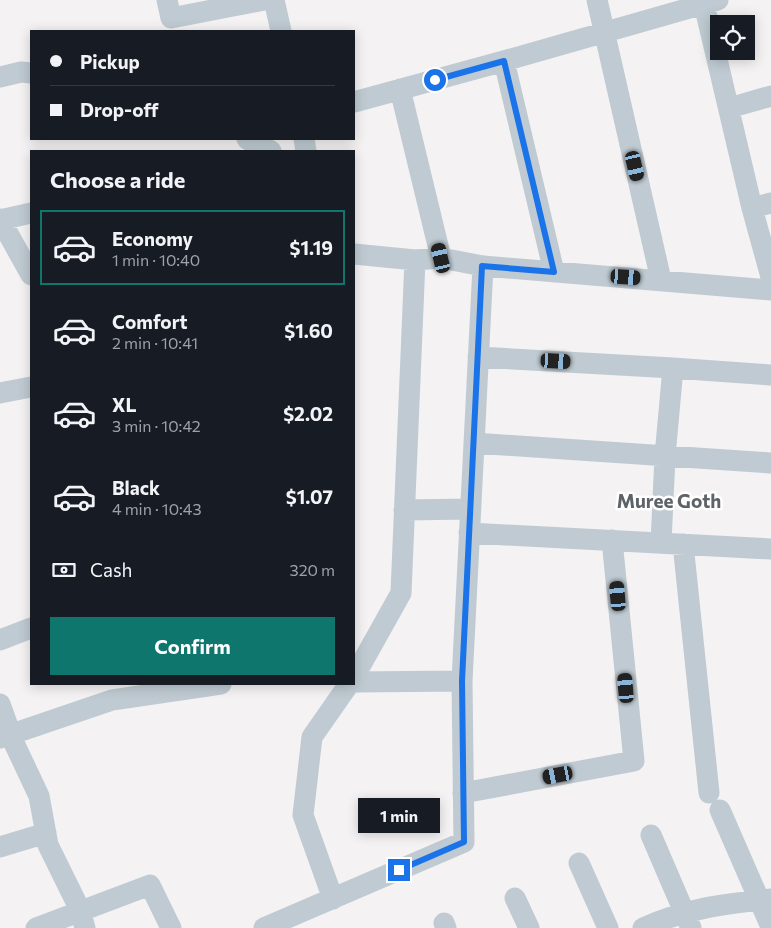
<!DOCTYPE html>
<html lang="en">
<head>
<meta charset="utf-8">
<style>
  body { margin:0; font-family:Commissioner,sans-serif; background:#242831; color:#f1f3f6; height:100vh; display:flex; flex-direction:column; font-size:19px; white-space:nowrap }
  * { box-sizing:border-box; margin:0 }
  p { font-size:16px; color:#9ea1a6 }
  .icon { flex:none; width:28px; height:28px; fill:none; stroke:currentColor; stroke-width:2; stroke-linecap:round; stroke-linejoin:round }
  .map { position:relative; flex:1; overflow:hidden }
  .sheet { position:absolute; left:30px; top:150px; width:325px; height:535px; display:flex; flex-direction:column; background:#171b24; border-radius:0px; box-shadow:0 2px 12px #0003 }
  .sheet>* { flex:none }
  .guide { position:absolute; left:30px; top:30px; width:325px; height:110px; border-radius:0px; box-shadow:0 2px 12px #0003; display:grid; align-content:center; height:110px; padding:0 20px; background:#171b24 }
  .controls { position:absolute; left:710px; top:15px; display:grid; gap:10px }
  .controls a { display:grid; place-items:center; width:45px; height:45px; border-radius:0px; background:#171b24; box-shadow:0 2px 12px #0003; font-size:25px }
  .end { position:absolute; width:22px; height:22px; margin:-11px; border:6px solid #1a73e8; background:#fff; box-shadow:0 0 0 2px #fff }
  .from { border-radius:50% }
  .bubble { position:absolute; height:35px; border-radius:0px; background:#171b24; box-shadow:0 2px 12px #0003; font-size:16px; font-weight:700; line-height:35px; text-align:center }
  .car { position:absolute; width:15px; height:30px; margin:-15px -8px; border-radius:6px; box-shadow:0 0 4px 1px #0007; background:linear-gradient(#222 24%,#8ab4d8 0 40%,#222 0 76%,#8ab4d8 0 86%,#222 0) }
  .guide b { display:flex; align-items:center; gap:18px; height:48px; font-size:19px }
  .guide b+b { border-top:1px solid #363941 }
  .guide i { width:12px; height:12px; background:#f1f3f6 }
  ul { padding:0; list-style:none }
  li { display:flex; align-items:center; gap:15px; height:75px; margin:0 10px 8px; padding:0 10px; border:2px solid transparent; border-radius:0px }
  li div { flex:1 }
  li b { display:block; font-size:19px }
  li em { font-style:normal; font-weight:700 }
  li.on { border-color:#0f766e }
  li>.icon { width:45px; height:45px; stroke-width:1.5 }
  h2 { padding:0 20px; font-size:22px; line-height:60px }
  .pay { display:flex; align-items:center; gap:12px; height:55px; padding:0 20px; font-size:19px }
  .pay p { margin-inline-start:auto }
  .cta { display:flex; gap:10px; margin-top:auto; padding:10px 20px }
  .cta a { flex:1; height:58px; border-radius:0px; background:#0f766e; color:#fff; font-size:20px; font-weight:700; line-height:58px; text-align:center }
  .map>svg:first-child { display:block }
</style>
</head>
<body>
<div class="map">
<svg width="771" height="928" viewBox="0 0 771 928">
  <rect width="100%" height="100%" fill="#f4f2f2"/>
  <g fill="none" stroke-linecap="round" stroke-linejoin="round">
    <path stroke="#bfcad2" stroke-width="21" d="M167,0L171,18L264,0
      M274,0L281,31
      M597,0L661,280
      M704,4L752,208L771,277
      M504,61L554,272
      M0,77L21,72L31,73
      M400,89L441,258
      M354,102L504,61L718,0
      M729,108L771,96
      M247,139L271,151
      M304,139L306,151
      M752,208L771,203
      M0,219L31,275
      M0,220L31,213
      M354,254L415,260L441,258L483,266L771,290
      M478,357L673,368L771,375
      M0,393L31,387
      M474,443L771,463
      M404,510L470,509
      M469,533L771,549
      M661,543L665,456L673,368
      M683,544L709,793
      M0,640L31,628
      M354,677L401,593L415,260
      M354,682L462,681
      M0,704L14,743L39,796L48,845L80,910L85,928
      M0,738L112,700L221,684
      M463,793L634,761L612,540
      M720,810L771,927
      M651,835L691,928
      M0,847L46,833
      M579,863L608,928
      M515,898L529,928
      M333,899L303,815L312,737L349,684
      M444,923L446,928
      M36,928L150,885L171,928
      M264,928L464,842L462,681L483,266
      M643,928C688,908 723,904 771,899"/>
  </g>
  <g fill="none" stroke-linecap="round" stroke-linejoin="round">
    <path stroke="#1a73e8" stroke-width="6" d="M399,870L464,842L462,681L482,266L554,272L504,61L435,80"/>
  </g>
  <g text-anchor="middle" stroke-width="5" stroke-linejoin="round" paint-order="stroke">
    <g font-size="19" font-weight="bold" fill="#5e6367" stroke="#fff">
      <text x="669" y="508">Muree Goth</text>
    </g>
  </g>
</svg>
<div class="controls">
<a><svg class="icon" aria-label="locate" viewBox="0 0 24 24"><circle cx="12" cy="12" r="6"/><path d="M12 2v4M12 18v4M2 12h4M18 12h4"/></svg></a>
</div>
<i class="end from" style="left:435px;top:80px"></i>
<i class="end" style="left:399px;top:870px"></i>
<div class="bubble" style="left:358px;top:798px;width:82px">1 min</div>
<i class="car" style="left:635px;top:166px;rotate:167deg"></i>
<i class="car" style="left:441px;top:258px;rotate:347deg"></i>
<i class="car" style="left:626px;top:277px;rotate:94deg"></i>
<i class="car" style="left:556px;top:361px;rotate:93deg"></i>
<i class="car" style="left:618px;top:596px;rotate:355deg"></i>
<i class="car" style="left:626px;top:688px;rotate:355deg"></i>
<i class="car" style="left:558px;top:775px;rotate:259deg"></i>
<div class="guide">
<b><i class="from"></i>Pickup</b>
<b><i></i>Drop-off</b>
</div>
<section class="sheet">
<h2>Choose a ride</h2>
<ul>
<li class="on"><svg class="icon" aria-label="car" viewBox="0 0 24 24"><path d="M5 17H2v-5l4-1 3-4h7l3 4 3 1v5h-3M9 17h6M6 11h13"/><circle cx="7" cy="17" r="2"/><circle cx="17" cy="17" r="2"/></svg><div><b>Economy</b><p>1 min · 10:40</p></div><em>$1.19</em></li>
<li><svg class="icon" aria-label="car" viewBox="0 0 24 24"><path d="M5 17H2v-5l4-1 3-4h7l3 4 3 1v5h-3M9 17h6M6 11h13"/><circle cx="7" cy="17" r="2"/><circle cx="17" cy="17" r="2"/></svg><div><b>Comfort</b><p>2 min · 10:41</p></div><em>$1.60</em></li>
<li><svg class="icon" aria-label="car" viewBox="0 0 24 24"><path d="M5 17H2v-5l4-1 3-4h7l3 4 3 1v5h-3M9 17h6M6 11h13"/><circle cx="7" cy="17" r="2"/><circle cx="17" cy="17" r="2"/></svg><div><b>XL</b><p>3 min · 10:42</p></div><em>$2.02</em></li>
<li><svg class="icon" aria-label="car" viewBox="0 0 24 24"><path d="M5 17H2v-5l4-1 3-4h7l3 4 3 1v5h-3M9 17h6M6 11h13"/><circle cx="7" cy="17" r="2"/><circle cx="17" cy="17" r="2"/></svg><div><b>Black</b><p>4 min · 10:43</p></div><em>$1.07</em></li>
</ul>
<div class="pay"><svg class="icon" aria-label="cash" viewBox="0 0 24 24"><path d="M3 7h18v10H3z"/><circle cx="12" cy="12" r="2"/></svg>Cash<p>320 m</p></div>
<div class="cta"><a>Confirm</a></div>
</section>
</div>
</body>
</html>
